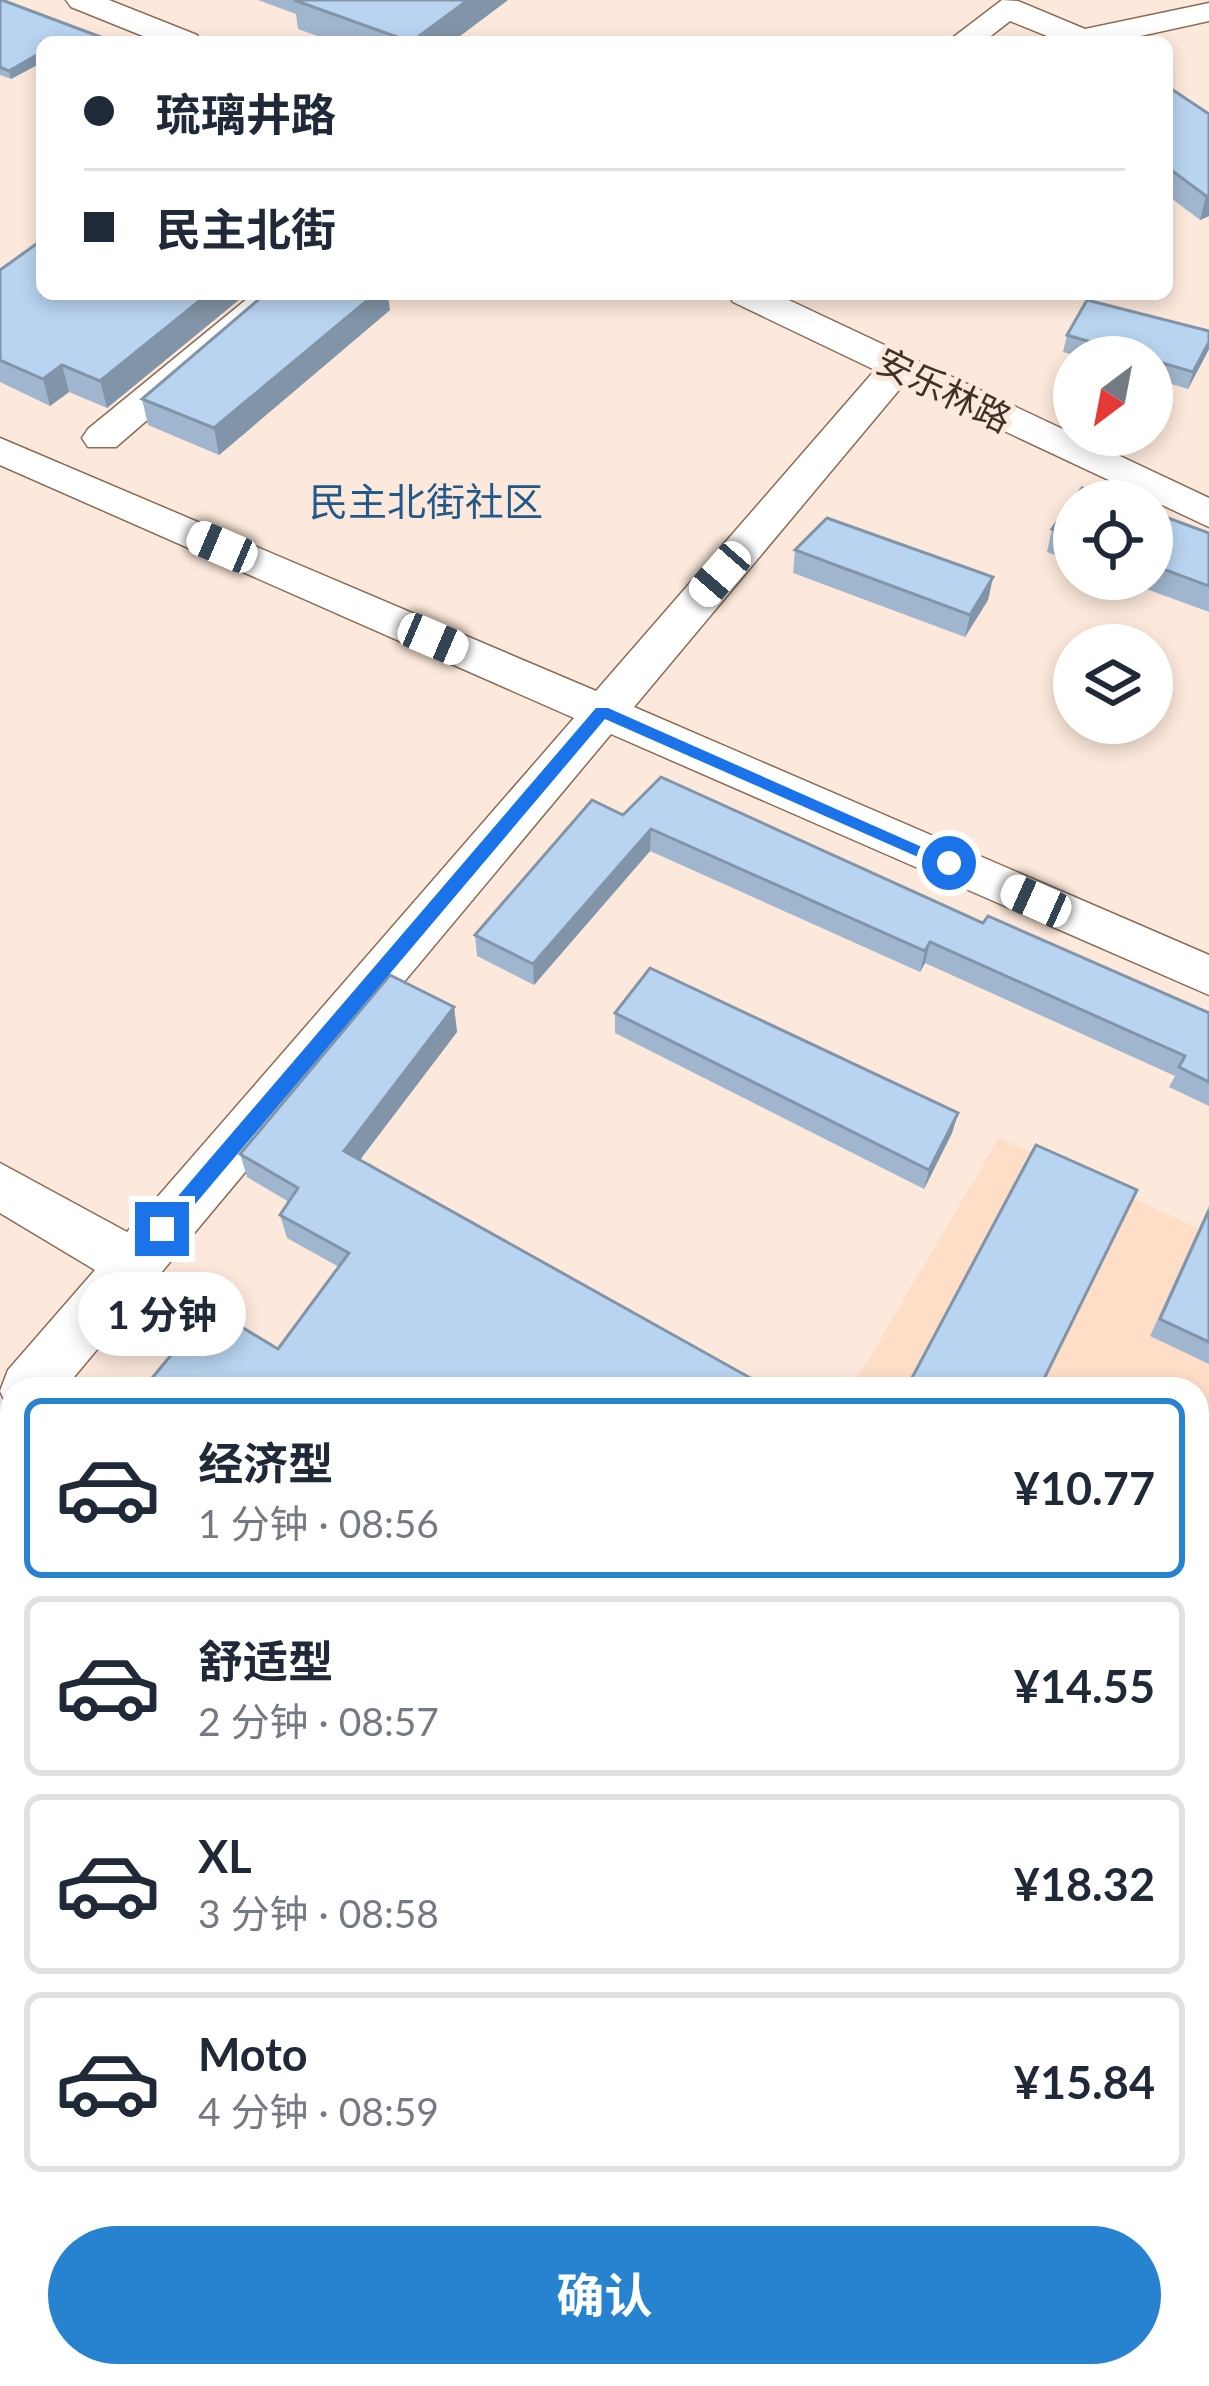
<!DOCTYPE html>
<html lang="zh">
<head>
<meta charset="utf-8">
<style>
  body { margin:0; font-family:Lato,"Noto Sans SC",sans-serif; background:#f6f6f7; color:#1f2937; height:100vh; display:flex; flex-direction:column; font-size:45px; white-space:nowrap }
  * { box-sizing:border-box; margin:0 }
  p { font-size:39px; color:#747a83 }
  .icon { flex:none; width:66px; height:66px; fill:none; stroke:currentColor; stroke-width:2; stroke-linecap:round; stroke-linejoin:round }
  .map { position:relative; flex:1; overflow:hidden }
  .side { position:absolute; left:0px; top:1377px; width:1209px; height:1011px; display:flex; flex-direction:column; background:#fff; border-radius:36px 36px 0 0; box-shadow:0 6px 18px #0003 }
  .side>* { flex:none }
  .top-card { position:absolute; left:36px; top:36px; width:1137px; height:264px; border-radius:18px; box-shadow:0 6px 18px #0003; display:grid; align-content:center; height:264px; padding:0 48px; background:#fff }
  .needle { width:78px; rotate:212deg }
  .controls { position:absolute; left:1053px; top:336px; display:grid; gap:24px }
  .controls a { display:grid; place-items:center; width:120px; height:120px; border-radius:50%; background:#fff; box-shadow:0 6px 18px #0003; font-size:60px }
  .end { position:absolute; width:54px; height:54px; margin:-27px; border:15px solid #1a73e8; background:#fff; box-shadow:0 0 0 6px #fff }
  .from { border-radius:50% }
  .bubble { position:absolute; height:84px; border-radius:42px; background:#fff; box-shadow:0 6px 18px #0003; font-size:39px; font-weight:700; line-height:84px; text-align:center }
  .car { position:absolute; width:36px; height:72px; margin:-36px -18px; border-radius:15px; box-shadow:0 0 9px 3px #0007; background:linear-gradient(#fff 24%,#345 0 40%,#fff 0 76%,#345 0 86%,#fff 0) }
  .top-card b { display:flex; align-items:center; gap:42px; height:114px; font-size:45px }
  .top-card b+b { border-top:3px solid #e0e1e3 }
  .top-card i { width:30px; height:30px; background:#1f2937 }
  ul { padding:21px 0 0; list-style:none }
  li { display:flex; align-items:center; gap:36px; height:180px; margin:0 24px 18px; padding:0 24px; border:6px solid #e0e1e3; border-radius:18px }
  li div { flex:1 }
  li b { display:block; font-size:45px }
  li em { font-style:normal; font-weight:700 }
  li.selected { border-color:#2783d0 }
  li>.icon { width:108px; height:108px; stroke-width:1.5 }
  .action { display:flex; gap:24px; margin-top:auto; padding:24px 48px }
  .action a { flex:1; height:138px; border-radius:72px; background:#2783d0; color:#fff; font-size:48px; font-weight:700; line-height:138px; text-align:center }
  .map>svg:first-child { display:block }
</style>
</head>
<body>
<div class="map">
<svg width="1209" height="2386" viewBox="0 0 1209 2386">
  <rect width="100%" height="100%" fill="#fde9db"/>
  <path fill="#fedec7" d="M999,1138L1209,1233V2333L1197,2325V1389H851Z
    M289,2376H612L625,2386H283Z"/>
  <path fill="#eead7d" d="M1197,1606L1209,1612V2002L1197,1995Z"/>
  <g fill="none" stroke-linecap="round" stroke-linejoin="round">
    <defs>
      <path id="minor" d="M66,0H109L197,35L202,42H158L71,7Z
        M1002,0L1018,1L1085,29L1209,3V21L1113,42H1062L1010,21L983,42H947Z
        M253,294H293L116,447H88L82,438L88,429Z
        M728,294H776L1209,498V527L904,384L634,707L1209,955V995L611,734L64,1389H12V1409L8,1408L0,1391L8,1370L95,1270L0,1213V1163L127,1232L574,718L0,465V438L596,691L875,370L733,302Z"/>
    </defs>
    <use href="#minor" stroke="#896c57" stroke-width="3"/>
    <use href="#minor" fill="#fff" fill-rule="evenodd"/>
  </g>
  <path fill="#9fb6ce" d="M0,0L42,42V65L39,64L11,79L0,75Z
    M258,0H508L452,42H334L298,29L296,14Z
    M1167,86L1209,114V216L1200,220L1167,195Z
    M0,270L246,294L107,408L69,392L50,406L0,382Z
    M390,310L219,455L148,425L142,399Z
    M1209,331V349L1188,389L1152,378V357H1081L1063,352L1067,335Z
    M1074,501V562L1047,552L1052,529Z
    M1152,512L1209,533V612L1119,579H1152Z
    M795,550L993,577L988,600L965,637L793,573Z
    M623,815L983,923L1209,1013V1106L1169,1087L1175,1076L925,963L920,972L650,851L534,985L477,956L475,935Z
    M454,1007L457,1032L360,1160L770,1389L278,1349L339,1267L287,1238L280,1215L289,1202L247,1177L240,1154Z
    M615,1013L958,1113L952,1133L924,1189L615,1033Z
    M1209,1206V1364L1150,1336Z
    M1209,2085V2268L1197,2260Z"/>
  <path fill="#8294a8" d="M468,0H508L452,42H411Z
    M37,55L39,64L11,79L9,71Z
    M1206,196H1209V216L1200,220Z
    M208,294H246L107,408L100,381Z
    M375,294H388L390,310L219,455L214,428Z
    M1209,342V349L1188,389L1193,372Z
    M62,365L69,392L50,406L43,379Z
    M993,577L988,600L965,637L970,615Z
    M651,829L650,851L534,985L533,964Z
    M930,942L925,963L920,972L925,951Z
    M454,1007L457,1032L349,1174L344,1151Z
    M958,1113L952,1133L924,1189L929,1170Z
    M12,1814V1845L0,1860V1829Z
    M0,2096L12,2105V2112L0,2104Z
    M207,2376H217L211,2386H201Z"/>
  <path fill="#b9d4f0" stroke="#8294a8" stroke-width="3" d="M0,0H2L114,42H42V57L37,55L9,71L0,67Z
    M294,0H468L411,42Z
    M1167,86L1209,114V196H1206L1167,167Z
    M42,240V294H208L100,381L62,365L43,379L0,360V270Z
    M265,294H375L214,428L142,399Z
    M1087,300L1209,331V342L1193,372L1152,360V357H1141L1067,335Z
    M1082,488L1120,501H1074V537L1052,529Z
    M1152,512L1209,533V586L1152,565Z
    M827,518L993,577L970,615L795,550Z
    M661,777L983,923L988,916L1209,1013V1082L1179,1067L1185,1056L930,942L925,951L651,829L533,964L475,935L592,800L623,815Z
    M650,968L958,1113L929,1170L615,1013Z
    M390,975L454,1007L344,1151L770,1389H143L210,1308L278,1349L349,1253L280,1215L298,1188L240,1154Z
    M1036,1145L1137,1190L1039,1389H906Z
    M1209,1210V1342L1160,1319Z
    M12,1549V1814L0,1829V1563Z
    M1197,2077L1209,2085V2256L1201,2251L1197,2261Z
    M0,2104L12,2112V2376H207L201,2386H0Z"/>
  <path fill="#1a73e8" d="M596,708H608L958,863L955,868H943L605,719L169,1235H155V1223Z"/>
  <g text-anchor="middle" stroke-width="10" stroke-linejoin="round" paint-order="stroke">
    <g font-size="36" fill="#3e3228" stroke="#fde9db">
      <text transform="translate(944 390) rotate(26)" y="13">安乐林路</text>
    </g>
    <g font-size="39" fill="#21598a" stroke="#fde9db">
      <text x="426" y="516">民主北街社区</text>
    </g>
  </g>
</svg>
<div class="controls">
<a><svg class="needle" viewBox="-14 -14 28 28"><path d="M0-13l5 13h-10z" fill="#e53935"/><path d="M0 13l5-13h-10z" fill="#747a83"/></svg></a>
<a><svg class="icon" aria-label="locate" viewBox="0 0 24 24"><circle cx="12" cy="12" r="6"/><path d="M12 2v4M12 18v4M2 12h4M18 12h4"/></svg></a>
<a><svg class="icon" aria-label="layers" viewBox="0 0 24 24"><path d="M12 4l9 5-9 5-9-5zM3 14l9 5 9-5"/></svg></a>
</div>
<i class="end from" style="left:949px;top:863px"></i>
<i class="end" style="left:162px;top:1229px"></i>
<div class="bubble" style="left:78px;top:1272px;width:168px">1 分钟</div>
<i class="car" style="left:222px;top:547px;rotate:293deg"></i>
<i class="car" style="left:720px;top:574px;rotate:221deg"></i>
<i class="car" style="left:433px;top:639px;rotate:113deg"></i>
<i class="car" style="left:1036px;top:901px;rotate:294deg"></i>
<div class="top-card">
<b><i class="from"></i>琉璃井路</b>
<b><i></i>民主北街</b>
</div>
<section class="side">
<ul>
<li class="selected"><svg class="icon" aria-label="car" viewBox="0 0 24 24"><path d="M5 17H2v-5l4-1 3-4h7l3 4 3 1v5h-3M9 17h6M6 11h13"/><circle cx="7" cy="17" r="2"/><circle cx="17" cy="17" r="2"/></svg><div><b>经济型</b><p>1 分钟 · 08:56</p></div><em>¥10.77</em></li>
<li><svg class="icon" aria-label="car" viewBox="0 0 24 24"><path d="M5 17H2v-5l4-1 3-4h7l3 4 3 1v5h-3M9 17h6M6 11h13"/><circle cx="7" cy="17" r="2"/><circle cx="17" cy="17" r="2"/></svg><div><b>舒适型</b><p>2 分钟 · 08:57</p></div><em>¥14.55</em></li>
<li><svg class="icon" aria-label="car" viewBox="0 0 24 24"><path d="M5 17H2v-5l4-1 3-4h7l3 4 3 1v5h-3M9 17h6M6 11h13"/><circle cx="7" cy="17" r="2"/><circle cx="17" cy="17" r="2"/></svg><div><b>XL</b><p>3 分钟 · 08:58</p></div><em>¥18.32</em></li>
<li><svg class="icon" aria-label="car" viewBox="0 0 24 24"><path d="M5 17H2v-5l4-1 3-4h7l3 4 3 1v5h-3M9 17h6M6 11h13"/><circle cx="7" cy="17" r="2"/><circle cx="17" cy="17" r="2"/></svg><div><b>Moto</b><p>4 分钟 · 08:59</p></div><em>¥15.84</em></li>
</ul>
<div class="action"><a>确认</a></div>
</section>
</div>
</body>
</html>
